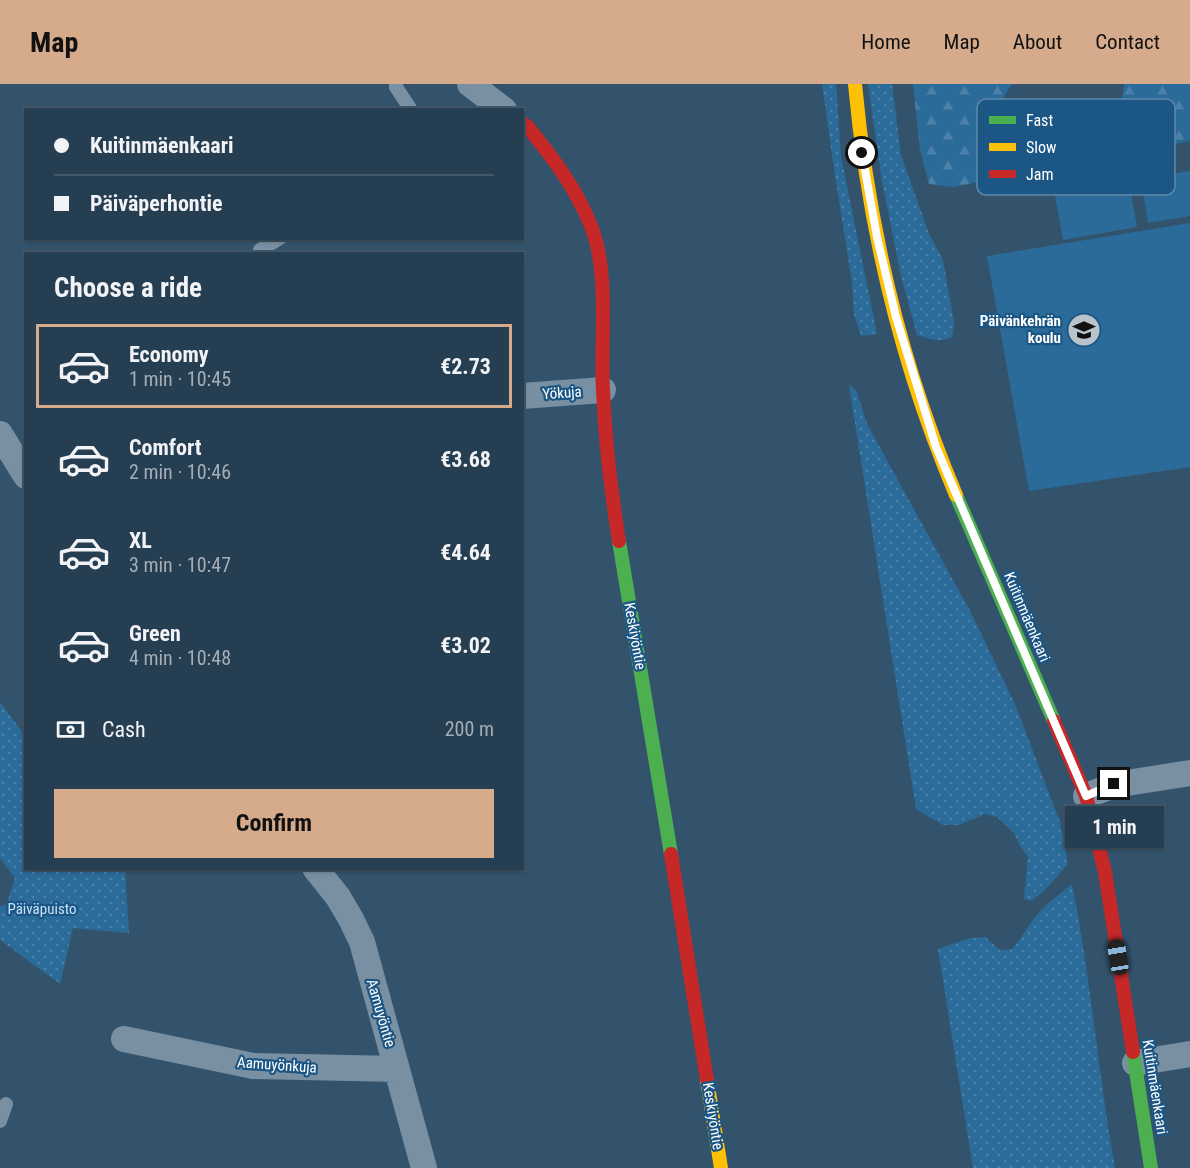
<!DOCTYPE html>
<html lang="en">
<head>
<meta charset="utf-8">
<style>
  body { margin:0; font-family:"Roboto Condensed",sans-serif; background:#2e4558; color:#f1f3f6; height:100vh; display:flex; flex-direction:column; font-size:22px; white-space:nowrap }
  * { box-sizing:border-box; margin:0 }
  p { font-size:20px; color:#a4aeb7 }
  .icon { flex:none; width:33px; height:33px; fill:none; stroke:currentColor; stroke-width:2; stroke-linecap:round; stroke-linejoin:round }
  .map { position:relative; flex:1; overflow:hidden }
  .details { position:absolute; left:24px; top:168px; width:500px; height:618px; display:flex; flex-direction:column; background:#263e51; border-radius:0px; box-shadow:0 2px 4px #0004,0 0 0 2px #425768 }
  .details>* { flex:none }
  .banner { position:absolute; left:24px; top:24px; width:500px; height:132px; border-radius:0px; box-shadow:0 2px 4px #0004,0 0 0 2px #425768; display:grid; align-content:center; height:132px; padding:0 30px; background:#263e51 }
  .end { position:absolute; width:27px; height:27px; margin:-14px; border:8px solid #fff; background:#111; box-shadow:0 0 0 3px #111 }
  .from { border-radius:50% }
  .bubble { position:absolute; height:42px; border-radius:0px; background:#263e51; box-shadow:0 2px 4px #0004,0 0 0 2px #425768; font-size:20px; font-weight:700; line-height:42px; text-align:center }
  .car { position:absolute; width:18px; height:36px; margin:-18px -9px; border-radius:8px; box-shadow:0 0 4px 2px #0007; background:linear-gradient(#222 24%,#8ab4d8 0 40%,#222 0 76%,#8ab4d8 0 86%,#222 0) }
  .banner b { display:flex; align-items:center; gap:21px; height:57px; font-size:22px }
  .banner b+b { border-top:2px solid #425768 }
  .banner i { width:15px; height:15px; background:#f1f3f6 }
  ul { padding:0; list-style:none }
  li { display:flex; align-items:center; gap:18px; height:84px; margin:0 12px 9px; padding:0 18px; border:3px solid transparent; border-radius:0px }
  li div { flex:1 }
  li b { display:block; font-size:22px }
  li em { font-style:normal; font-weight:700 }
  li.selected { border-color:#d6ab8b }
  li>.icon { width:54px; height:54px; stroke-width:1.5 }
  h2 { padding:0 30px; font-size:27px; line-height:72px }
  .pay { display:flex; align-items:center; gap:15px; height:66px; padding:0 30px; font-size:22px }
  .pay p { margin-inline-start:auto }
  .action { display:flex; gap:12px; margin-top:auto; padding:12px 30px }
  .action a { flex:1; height:69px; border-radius:0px; background:#d6ab8b; color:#111; font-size:24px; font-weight:700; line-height:69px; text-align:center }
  header { display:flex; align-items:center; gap:36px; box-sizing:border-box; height:84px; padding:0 30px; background:#d6ab8b; color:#111 }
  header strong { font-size:28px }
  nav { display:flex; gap:33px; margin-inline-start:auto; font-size:21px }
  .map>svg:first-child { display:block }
</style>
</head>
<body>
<header>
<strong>Map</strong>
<nav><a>Home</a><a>Map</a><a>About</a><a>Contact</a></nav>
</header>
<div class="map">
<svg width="1190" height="1084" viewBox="0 0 1190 1084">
  <defs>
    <pattern id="green-dots" width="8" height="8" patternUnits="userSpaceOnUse" patternTransform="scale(1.5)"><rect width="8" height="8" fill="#2b6b9a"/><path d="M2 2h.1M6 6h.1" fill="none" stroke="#4b81a9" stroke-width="1.8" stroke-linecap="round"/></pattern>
    <pattern id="forest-firs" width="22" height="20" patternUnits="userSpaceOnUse" patternTransform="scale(1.5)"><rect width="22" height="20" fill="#2b6b9a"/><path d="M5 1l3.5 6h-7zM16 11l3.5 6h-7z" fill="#4b81a9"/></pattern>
  </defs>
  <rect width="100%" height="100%" fill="#33536c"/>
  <path fill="url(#green-dots)" d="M822,0H836L841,72L877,250L861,252L854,230L852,198L834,85Z
    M868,0H892L901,71L929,150L943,176L954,239L952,253C940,259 929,255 917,251L901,192L882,97Z
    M849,301L856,306L867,340L970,527L1015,620L1060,738L1068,780L1044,807L1031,817L1024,815L1028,773L1020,762L1014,749L997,733L985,730L959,741H943L916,725Z
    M0,618L25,652L26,784L125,785L129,849L73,844L60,900L0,856V822L6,821L15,794L0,774Z
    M1072,800C1091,894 1098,990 1115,1084H973L938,865L970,854L985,853L1000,866L1012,865C1021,855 1025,847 1032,837C1043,822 1059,811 1072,800Z"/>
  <path fill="url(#forest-firs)" d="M913,0H1013L1008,5L1001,20L1010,35L1026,30L1048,16L1067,24L1088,16L1109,23L1122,17L1124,0H1190V57L953,103L929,100L920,66Z"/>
  <path fill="#2b6b9a" d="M1190,87V132L1148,139L1141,95Z
    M1129,99L1137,143L1063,156L1055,112Z
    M1190,139V383L1029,407L987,172Z"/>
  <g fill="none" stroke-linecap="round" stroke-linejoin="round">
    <path stroke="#798fa2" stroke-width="14" d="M396,0V3L411,26
      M260,166L280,154
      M0,1037L6,1020"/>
    <path stroke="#798fa2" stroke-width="26" d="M470,0L504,26
      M522,312L603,306
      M0,350L26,392
      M1086,712L1114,701L1190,689
      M315,784L338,813L351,835L362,858L424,1084
      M124,955L253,982L397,985
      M1135,979L1190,970"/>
    <path stroke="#4caf50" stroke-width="14" d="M956,411L1054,637
      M619,457L671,770
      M1133,968L1151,1084"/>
    <path stroke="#ffc107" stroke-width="14" d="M855,0C868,141 901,281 956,411
      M707,996L721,1084"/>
    <path stroke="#c62828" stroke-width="14" d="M522,39L527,42C553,74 576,104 591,142C610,190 600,255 603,306C605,356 611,407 619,457
      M1054,637L1086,712L1105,788L1133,968
      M671,770L707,996"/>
  </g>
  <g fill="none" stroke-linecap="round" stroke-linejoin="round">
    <path stroke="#fff" stroke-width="8" d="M862,69L877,153L896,233L936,363L1086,712L1114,700"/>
  </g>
  <defs>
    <symbol id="school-disc" viewBox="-11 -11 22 22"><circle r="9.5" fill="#b8c3cc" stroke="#1b5684"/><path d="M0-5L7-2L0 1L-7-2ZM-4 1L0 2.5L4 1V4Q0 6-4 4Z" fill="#111"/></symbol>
  </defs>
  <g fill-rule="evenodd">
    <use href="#school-disc" x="1065" y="227" width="38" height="38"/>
  </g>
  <g text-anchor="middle" stroke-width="4.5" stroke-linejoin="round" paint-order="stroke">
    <g font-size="15" font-weight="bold" fill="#fff" stroke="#1b5684" text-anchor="end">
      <text x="1061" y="242">Päivänkehrän<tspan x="1061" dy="17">koulu</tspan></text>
    </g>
    <g font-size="15" fill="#fff" stroke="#1b5684">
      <text transform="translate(562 309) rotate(-4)" y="5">Yökuja</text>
      <text transform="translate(1027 533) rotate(67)" y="5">Kuitinmäenkaari</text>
      <text transform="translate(635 552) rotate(80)" y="5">Keskiyöntie</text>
      <text transform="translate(381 929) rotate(74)" y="5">Aamuyöntie</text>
      <text transform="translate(277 981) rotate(4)" y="5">Aamuyönkuja</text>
      <text transform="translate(1155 1003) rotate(81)" y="5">Kuitinmäenkaari</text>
      <text transform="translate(713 1032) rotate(81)" y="5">Keskiyöntie</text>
    </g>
    <g font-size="15" fill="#c6e3f8" stroke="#1b5684">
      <text x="42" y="830">Päiväpuisto</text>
    </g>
  </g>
  <rect x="977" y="15" width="198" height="96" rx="9" fill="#1b5684" stroke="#5f89a9" stroke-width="1.5"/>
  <rect x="989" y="32" width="27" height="8" fill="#4caf50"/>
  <rect x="989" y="59" width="27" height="8" fill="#ffc107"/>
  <rect x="989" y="86" width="27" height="8" fill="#c62828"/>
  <g font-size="16" fill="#fff">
    <text x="1026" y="42">Fast</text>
    <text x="1026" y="69">Slow</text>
    <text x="1026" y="96">Jam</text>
  </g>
</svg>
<i class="end from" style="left:862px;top:69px"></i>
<i class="end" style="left:1114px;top:700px"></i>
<div class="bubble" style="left:1065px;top:722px;width:99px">1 min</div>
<i class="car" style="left:1118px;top:873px;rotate:351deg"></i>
<div class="banner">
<b><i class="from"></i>Kuitinmäenkaari</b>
<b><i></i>Päiväperhontie</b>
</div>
<section class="details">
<h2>Choose a ride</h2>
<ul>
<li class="selected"><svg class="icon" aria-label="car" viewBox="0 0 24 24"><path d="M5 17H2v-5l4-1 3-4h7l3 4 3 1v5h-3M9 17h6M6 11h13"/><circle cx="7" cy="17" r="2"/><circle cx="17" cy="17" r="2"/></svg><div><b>Economy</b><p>1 min · 10:45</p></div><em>€2.73</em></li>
<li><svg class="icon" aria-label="car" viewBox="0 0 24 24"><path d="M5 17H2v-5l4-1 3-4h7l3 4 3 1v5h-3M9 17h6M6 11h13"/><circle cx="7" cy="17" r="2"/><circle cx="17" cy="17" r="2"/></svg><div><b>Comfort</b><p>2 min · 10:46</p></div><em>€3.68</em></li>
<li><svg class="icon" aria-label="car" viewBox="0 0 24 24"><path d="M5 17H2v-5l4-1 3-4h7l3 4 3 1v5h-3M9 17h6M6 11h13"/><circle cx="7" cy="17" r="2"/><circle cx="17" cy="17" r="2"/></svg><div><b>XL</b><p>3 min · 10:47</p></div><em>€4.64</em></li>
<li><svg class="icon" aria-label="car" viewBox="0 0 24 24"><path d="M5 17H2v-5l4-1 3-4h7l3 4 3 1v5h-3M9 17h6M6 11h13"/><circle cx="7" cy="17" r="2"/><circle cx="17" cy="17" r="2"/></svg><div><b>Green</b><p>4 min · 10:48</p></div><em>€3.02</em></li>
</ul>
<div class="pay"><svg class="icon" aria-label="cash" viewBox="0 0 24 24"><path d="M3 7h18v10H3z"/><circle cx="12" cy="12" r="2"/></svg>Cash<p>200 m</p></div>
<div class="action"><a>Confirm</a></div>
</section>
</div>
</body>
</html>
